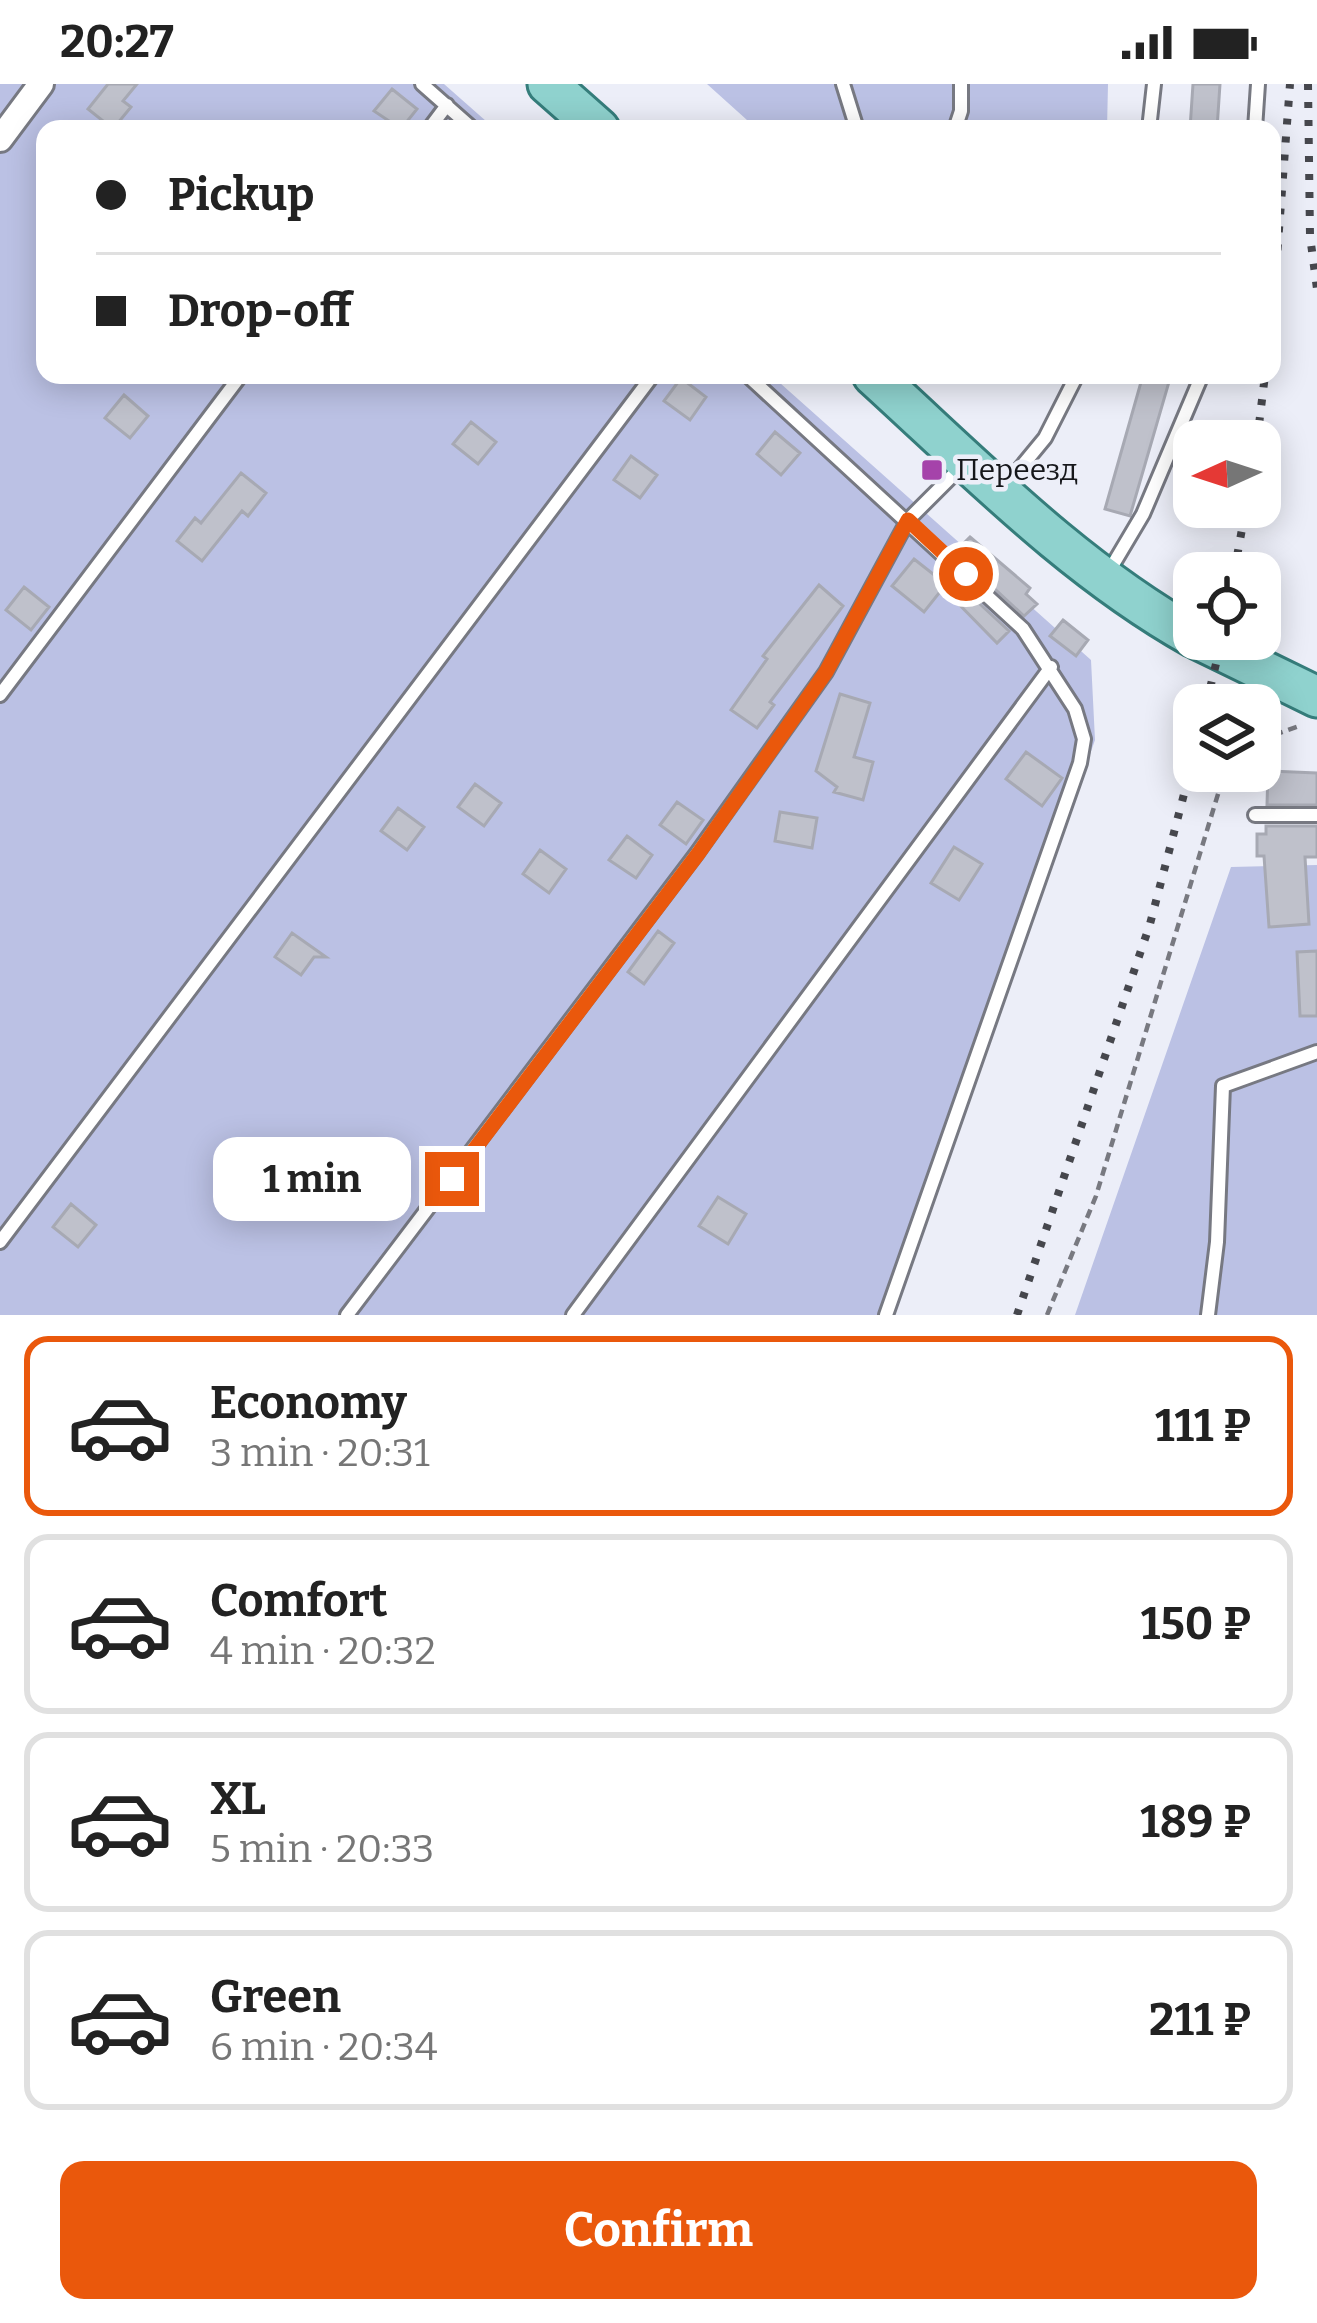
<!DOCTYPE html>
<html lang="en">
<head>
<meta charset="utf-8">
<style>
  body { margin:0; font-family:Bitter,serif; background:#f2f2f2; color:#222; height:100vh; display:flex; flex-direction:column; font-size:45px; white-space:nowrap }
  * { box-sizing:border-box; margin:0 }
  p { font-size:39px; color:#767676 }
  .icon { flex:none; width:66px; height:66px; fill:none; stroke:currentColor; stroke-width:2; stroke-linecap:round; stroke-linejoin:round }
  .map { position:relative; height:1231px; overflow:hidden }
  .sheet { display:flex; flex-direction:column; background:#fff; flex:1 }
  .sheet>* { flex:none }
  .banner { position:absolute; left:36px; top:36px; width:1245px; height:264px; border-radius:24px; box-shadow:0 6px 30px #0003; display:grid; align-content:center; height:264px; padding:0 60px; background:#fff }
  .needle { width:78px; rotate:267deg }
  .controls { position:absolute; left:1173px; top:336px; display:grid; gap:24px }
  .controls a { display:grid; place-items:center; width:108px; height:108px; border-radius:24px; background:#fff; box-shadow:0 6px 30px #0003; font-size:60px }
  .end { position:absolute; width:54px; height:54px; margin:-27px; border:15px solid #ea580c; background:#fff; box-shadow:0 0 0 6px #fff }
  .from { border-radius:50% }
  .bubble { position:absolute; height:84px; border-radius:24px; background:#fff; box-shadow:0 6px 30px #0003; font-size:39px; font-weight:700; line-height:84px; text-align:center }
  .banner b { display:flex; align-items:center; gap:42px; height:114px; font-size:45px }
  .banner b+b { border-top:3px solid #e0e0e0 }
  .banner i { width:30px; height:30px; background:#222 }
  ul { padding:21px 0 0; list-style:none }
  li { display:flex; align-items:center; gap:36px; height:180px; margin:0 24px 18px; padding:0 36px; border:6px solid #e0e0e0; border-radius:24px }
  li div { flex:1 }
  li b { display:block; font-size:45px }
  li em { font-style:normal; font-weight:700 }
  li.on { border-color:#ea580c }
  li>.icon { width:108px; height:108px; stroke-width:1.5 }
  .cta { display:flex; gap:24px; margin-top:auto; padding:24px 60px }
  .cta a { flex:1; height:138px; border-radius:24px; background:#ea580c; color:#fff; font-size:48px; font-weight:700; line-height:138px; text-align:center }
  .status { display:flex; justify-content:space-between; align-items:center; height:84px; padding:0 60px; background:#fff; direction:ltr }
  .status svg { height:33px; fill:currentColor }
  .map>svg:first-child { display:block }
</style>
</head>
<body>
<div class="status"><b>20:27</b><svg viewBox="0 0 49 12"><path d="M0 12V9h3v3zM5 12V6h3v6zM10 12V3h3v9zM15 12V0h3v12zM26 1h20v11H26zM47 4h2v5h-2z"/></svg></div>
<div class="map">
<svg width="1317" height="1231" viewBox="0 0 1317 1231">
  <rect width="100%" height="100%" fill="#eceef8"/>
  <path fill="#bbc1e4" d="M0,0H444L495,45H45V291H771L1091,576L1095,656L894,1231H0Z
    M707,0H1108L1107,45H757Z
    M1317,781V1231H1075L1231,783Z"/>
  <path fill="#bfc1cb" stroke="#a7a9b3" stroke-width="3" d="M108,0H137L123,17L131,23L113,45L88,25Z
    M1193,0H1220L1217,45H1190Z
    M392,5L417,25L401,45L374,27Z
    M1143,291H1171L1130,432L1105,425Z
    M681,294L706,313L690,336L664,317Z
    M124,311L148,332L130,354L105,334Z
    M471,338L496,358L478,380L453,360Z
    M775,348L800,369L781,391L757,370Z
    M631,372L657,391L640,414L614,396Z
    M241,389L266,409L248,432L242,427L202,477L177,457L195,434L201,439Z
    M970,453L1030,504L1026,510L1037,520L1024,532L955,468Z
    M914,475L933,490L940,483L1009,547L997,559L943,504L924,528L892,502Z
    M819,501L843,522L770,618L774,621L757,644L731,626L767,575L763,572Z
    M24,503L49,523L31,546L6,526Z
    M1063,536L1088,556L1076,572L1050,552Z
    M840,610L870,619L854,673L873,678L863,716L834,708L837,703L816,687Z
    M1026,668L1062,694L1042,722L1006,695Z
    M1268,687L1317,689V721H1267Z
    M475,700L501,719L484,742L458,723Z
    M677,718L703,736L686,760L660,741Z
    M398,724L424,743L407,766L381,747Z
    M780,728L817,734L812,764L775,757Z
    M1266,742H1317V773H1305L1309,840L1269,843L1264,772H1257V750H1266Z
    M627,752L652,771L636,794L609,776Z
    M954,763L982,780L959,816L931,799Z
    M540,766L566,785L549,809L523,790Z
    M658,847L674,859L644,900L628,888Z
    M292,849L326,873H314L301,891L275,873Z
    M1317,867V932H1300L1297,868Z
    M363,1086L389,1104L373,1128L347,1109Z
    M718,1113L746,1130L728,1160L699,1142Z
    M71,1120L96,1141L78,1163L53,1143Z"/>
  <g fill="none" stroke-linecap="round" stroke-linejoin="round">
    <defs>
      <path id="service" d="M422,0L473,45
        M843,0L857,45
        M429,45L447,21
        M955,45L961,27V0
        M1149,45L1154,0
        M1255,45L1258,0
        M747,291L1023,545L1075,625L1084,655L1080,679L886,1231
        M1003,405L1045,354L1077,291
        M1108,489L1143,430L1202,291
        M0,611L241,291
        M1255,731H1317
        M0,1158L653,291
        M347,1231L697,769L826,588L908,436L962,382
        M573,1231L1051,583
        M1208,1231L1217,1158L1223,1002L1317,968"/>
      <path id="minor" d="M0,55L41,0"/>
      <path id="primary" d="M548,0L599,45
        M873,291C974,383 1074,486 1194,553
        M1198,555L1317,613"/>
    </defs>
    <use href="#service" stroke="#777982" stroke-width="18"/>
    <use href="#minor" stroke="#777982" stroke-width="30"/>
    <use href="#primary" stroke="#357d7b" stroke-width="45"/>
    <path stroke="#787980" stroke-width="4.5" stroke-dasharray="9 6" stroke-linecap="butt" d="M1260,656L1302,641
      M1047,1231L1096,1112L1225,687"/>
    <use href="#service" stroke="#fff" stroke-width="12"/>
    <use href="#minor" stroke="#fff" stroke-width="24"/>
    <use href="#primary" stroke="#8fd2ce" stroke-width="39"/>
    <path stroke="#46474d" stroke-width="8" stroke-dasharray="6 12" stroke-linecap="butt" d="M1308,0L1310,152L1317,205
      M1272,238L1290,0
      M1257,357L1265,291
      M1234,489L1246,423
      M1206,621L1222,555
      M1017,1231L1150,840L1194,672"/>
  </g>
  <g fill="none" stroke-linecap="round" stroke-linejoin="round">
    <path stroke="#ea580c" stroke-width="15" d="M452,1095L698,770L826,588L908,436L966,490"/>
  </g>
  <rect fill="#a543aa" stroke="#eceef8" stroke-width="4.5" x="920" y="374" width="24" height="24" rx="6"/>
  <g text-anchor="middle" stroke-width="9" stroke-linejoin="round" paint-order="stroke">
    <g font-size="30" fill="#16171b" stroke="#eceef8" text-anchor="start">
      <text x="956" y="396">Переезд</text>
    </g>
  </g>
</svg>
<div class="controls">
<a><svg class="needle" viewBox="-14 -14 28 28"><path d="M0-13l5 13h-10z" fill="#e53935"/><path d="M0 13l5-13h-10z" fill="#767676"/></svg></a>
<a><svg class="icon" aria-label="locate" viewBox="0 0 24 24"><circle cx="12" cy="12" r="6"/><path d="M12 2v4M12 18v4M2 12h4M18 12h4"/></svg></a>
<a><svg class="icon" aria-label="layers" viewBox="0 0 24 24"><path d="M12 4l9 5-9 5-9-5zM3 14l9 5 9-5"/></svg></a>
</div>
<i class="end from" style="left:966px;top:490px"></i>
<i class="end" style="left:452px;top:1095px"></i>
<div class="bubble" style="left:213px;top:1053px;width:198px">1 min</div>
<div class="banner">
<b><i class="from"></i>Pickup</b>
<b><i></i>Drop-off</b>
</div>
</div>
<section class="sheet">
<ul>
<li class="on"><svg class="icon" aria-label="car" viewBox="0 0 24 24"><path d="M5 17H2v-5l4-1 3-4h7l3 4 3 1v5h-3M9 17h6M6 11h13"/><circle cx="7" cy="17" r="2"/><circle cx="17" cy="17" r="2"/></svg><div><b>Economy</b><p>3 min · 20:31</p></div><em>111 ₽</em></li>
<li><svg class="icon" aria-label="car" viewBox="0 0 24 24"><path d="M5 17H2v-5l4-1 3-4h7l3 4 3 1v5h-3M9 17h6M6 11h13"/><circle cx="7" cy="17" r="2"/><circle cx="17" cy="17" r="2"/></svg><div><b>Comfort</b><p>4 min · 20:32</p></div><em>150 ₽</em></li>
<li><svg class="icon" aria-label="car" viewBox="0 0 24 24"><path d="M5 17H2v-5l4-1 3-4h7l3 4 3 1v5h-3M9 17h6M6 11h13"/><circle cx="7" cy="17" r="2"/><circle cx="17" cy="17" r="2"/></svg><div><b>XL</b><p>5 min · 20:33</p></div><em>189 ₽</em></li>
<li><svg class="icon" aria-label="car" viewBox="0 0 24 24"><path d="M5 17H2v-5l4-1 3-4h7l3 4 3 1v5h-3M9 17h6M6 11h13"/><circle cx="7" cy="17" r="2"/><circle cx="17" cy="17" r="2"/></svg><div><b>Green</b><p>6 min · 20:34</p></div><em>211 ₽</em></li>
</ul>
<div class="cta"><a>Confirm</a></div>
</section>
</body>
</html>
